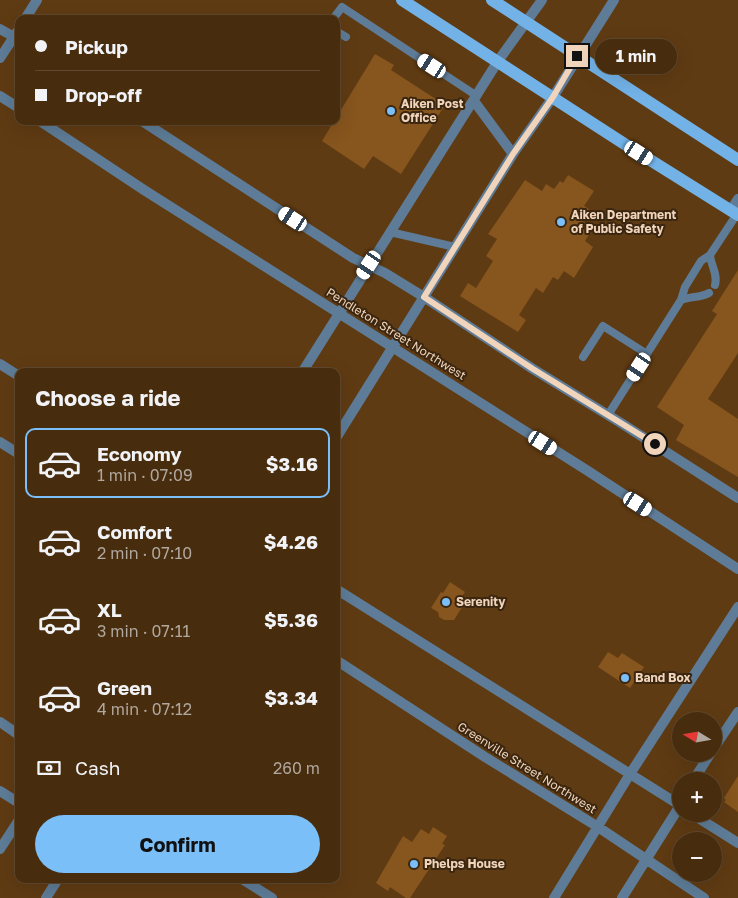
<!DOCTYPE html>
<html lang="en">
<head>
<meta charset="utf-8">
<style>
  body { margin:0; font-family:"Golos Text",sans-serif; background:#4e3417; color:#f1f3f6; height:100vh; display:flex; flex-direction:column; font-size:19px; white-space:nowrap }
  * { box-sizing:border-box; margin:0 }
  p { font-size:16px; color:#b0a79e }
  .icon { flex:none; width:28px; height:28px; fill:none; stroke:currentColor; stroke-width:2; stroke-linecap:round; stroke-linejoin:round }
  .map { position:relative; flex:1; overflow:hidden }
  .side { position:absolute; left:15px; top:368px; width:325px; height:515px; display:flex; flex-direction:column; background:#472c0e; border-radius:10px; box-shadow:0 5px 20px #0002,0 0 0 1px #5f482e }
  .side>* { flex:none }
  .top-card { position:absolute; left:15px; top:15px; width:325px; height:110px; border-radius:10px; box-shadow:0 5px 20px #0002,0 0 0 1px #5f482e; display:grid; align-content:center; height:110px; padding:0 20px; background:#472c0e }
  .needle { width:32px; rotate:281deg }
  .controls { position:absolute; left:672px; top:712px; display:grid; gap:10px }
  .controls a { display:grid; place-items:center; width:50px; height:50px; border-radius:50%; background:#472c0e; box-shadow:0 5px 20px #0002,0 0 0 1px #5f482e; font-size:25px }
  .end { position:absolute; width:22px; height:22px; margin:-11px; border:6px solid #f0d4bb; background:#111; box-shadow:0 0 0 2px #111 }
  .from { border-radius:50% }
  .bubble { position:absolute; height:35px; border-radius:18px; background:#472c0e; box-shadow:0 5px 20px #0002,0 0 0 1px #5f482e; font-size:16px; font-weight:700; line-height:35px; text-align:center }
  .car { position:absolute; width:15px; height:30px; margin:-15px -8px; border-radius:6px; box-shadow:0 0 4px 1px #0007; background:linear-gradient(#fff 24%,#345 0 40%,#fff 0 76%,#345 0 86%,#fff 0) }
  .top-card b { display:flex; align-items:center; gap:18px; height:48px; font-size:19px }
  .top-card b+b { border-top:1px solid #5f482e }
  .top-card i { width:12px; height:12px; background:#f1f3f6 }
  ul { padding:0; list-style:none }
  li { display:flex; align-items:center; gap:15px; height:70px; margin:0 10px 8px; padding:0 10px; border:2px solid transparent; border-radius:10px }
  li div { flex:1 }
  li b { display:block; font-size:19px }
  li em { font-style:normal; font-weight:700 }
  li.active { border-color:#7abff8 }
  li>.icon { width:45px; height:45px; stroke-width:1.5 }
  h2 { padding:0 20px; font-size:22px; line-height:60px }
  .pay { display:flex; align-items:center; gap:12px; height:55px; padding:0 20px; font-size:19px }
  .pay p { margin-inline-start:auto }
  .cta { display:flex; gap:10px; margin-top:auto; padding:10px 20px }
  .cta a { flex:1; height:58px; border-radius:30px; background:#7abff8; color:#111; font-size:20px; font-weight:700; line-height:58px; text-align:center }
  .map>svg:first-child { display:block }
</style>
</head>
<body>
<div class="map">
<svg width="738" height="898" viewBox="0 0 738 898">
  <rect width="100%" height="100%" fill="#5f3b13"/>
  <path fill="#87551e" d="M375,54L394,65L391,70L445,105L401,174L373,156L364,169L322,141L334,121H336V118Z
    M568,175L594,191L584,206L589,209L581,220L593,228L585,241L593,247L574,278L564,271L558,280L553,277L543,293L536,288L519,315L526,320L518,332L460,296L468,283L476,288L493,261L486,256L497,239L488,234L525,180L542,191L546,184L554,189L560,181L563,183Z
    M738,270V353L708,399L738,419V477L676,440L684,425L657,407L717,314L712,311Z
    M450,582L465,592L459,601L464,604L454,620H444L439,617L438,612L431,608L441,592L443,593Z
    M608,652L618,658L622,653L644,667L630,688L598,667Z
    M738,776V812L724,802L726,800L724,798Z
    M433,827L447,836L442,844L445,845L410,898H406L390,887L388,891L376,883L403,836L412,842L421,829L429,834Z"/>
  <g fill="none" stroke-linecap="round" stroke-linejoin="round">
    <path stroke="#5e7c97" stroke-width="8" d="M333,19L342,7L477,96
      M336,31L346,37
      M390,232L455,247
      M710,255C711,266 718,274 715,285
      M681,300C691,296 700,298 709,293
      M583,357L603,326L647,354
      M608,415L681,300L685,287L701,261L710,255L737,214"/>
    <path stroke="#5e7c97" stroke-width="10" d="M25,19L37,0
      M0,29L18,39
      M0,58L19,29
      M0,96L19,108
      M474,101L513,154
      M40,121L144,190L588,471L738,569
      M142,121L353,258L385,273L424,297L533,369L621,423L738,498
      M731,210L738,199
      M0,364L19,376
      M303,371L498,61L542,0
      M336,438L513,154L553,97L614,0
      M0,442L19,454
      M336,589L681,806
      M336,660L485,757L598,827L704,898
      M0,722L19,735
      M714,748L738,712
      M693,781L710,754
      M0,791L19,803
      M692,814L738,843
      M0,849L19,820
      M242,879L272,898
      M46,898L58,879
      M554,898L630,774L738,607
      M622,898L681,804"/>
    <path stroke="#72b2e7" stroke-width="12" d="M402,0L623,143L738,215
      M492,0L738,160"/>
  </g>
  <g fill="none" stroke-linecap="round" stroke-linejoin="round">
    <path stroke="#f0d4bb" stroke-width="6" d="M577,56L553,97L513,154L424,297L533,369L655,444"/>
  </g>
  <g fill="#7abff8" stroke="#3b2610" stroke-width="2">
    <circle cx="391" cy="111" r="5"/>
    <circle cx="561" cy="222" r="5"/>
    <circle cx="446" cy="602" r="5"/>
    <circle cx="625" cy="678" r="5"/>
    <circle cx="414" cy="864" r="5"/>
  </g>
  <g text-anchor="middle" stroke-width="4" stroke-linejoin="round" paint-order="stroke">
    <g font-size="12" font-weight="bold" fill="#f0d4bb" stroke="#3b2610" text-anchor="start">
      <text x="401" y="108">Aiken Post<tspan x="401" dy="14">Office</tspan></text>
      <text x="571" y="219">Aiken Department<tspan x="571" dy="14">of Public Safety</tspan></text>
      <text x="456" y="606">Serenity</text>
      <text x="635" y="682">Band Box</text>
      <text x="424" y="868">Phelps House</text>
    </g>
    <g font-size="12" fill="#f0d4bb" stroke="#3b2610">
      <text transform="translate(396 334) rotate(32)" y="4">Pendleton Street Northwest</text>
      <text transform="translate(527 768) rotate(32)" y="4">Greenville Street Northwest</text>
    </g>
  </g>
</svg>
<div class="controls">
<a><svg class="needle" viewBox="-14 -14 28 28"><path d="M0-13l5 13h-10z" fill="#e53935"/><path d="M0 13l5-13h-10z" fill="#b0a79e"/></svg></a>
<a>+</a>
<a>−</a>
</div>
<i class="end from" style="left:655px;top:444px"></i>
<i class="end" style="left:577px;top:56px"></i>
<div class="bubble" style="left:595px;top:39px;width:82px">1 min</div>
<i class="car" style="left:432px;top:66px;rotate:303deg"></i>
<i class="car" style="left:639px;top:153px;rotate:122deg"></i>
<i class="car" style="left:293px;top:219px;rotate:303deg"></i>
<i class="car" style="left:369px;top:265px;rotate:213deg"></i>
<i class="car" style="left:639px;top:367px;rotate:213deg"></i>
<i class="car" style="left:543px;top:443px;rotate:122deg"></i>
<i class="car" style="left:638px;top:504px;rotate:123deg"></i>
<div class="top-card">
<b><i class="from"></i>Pickup</b>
<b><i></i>Drop-off</b>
</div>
<section class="side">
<h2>Choose a ride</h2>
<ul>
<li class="active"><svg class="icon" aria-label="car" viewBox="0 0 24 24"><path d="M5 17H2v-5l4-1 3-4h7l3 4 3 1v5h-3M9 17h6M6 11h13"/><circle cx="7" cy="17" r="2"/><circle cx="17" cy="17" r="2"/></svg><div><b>Economy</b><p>1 min · 07:09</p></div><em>$3.16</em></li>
<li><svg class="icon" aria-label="car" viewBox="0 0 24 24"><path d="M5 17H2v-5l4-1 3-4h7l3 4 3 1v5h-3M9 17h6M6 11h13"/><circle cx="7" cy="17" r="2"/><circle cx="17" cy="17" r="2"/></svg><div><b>Comfort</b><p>2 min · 07:10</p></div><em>$4.26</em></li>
<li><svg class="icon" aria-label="car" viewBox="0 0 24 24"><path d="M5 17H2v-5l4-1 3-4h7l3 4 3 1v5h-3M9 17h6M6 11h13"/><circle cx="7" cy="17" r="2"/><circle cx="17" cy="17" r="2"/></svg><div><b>XL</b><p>3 min · 07:11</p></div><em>$5.36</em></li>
<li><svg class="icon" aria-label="car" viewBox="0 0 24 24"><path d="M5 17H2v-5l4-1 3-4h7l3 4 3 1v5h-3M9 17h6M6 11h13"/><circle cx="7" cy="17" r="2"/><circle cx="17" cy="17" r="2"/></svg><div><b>Green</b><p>4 min · 07:12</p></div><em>$3.34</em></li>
</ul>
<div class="pay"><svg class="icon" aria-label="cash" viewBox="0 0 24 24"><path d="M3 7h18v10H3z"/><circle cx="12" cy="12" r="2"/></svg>Cash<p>260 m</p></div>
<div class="cta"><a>Confirm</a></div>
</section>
</div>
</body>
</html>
